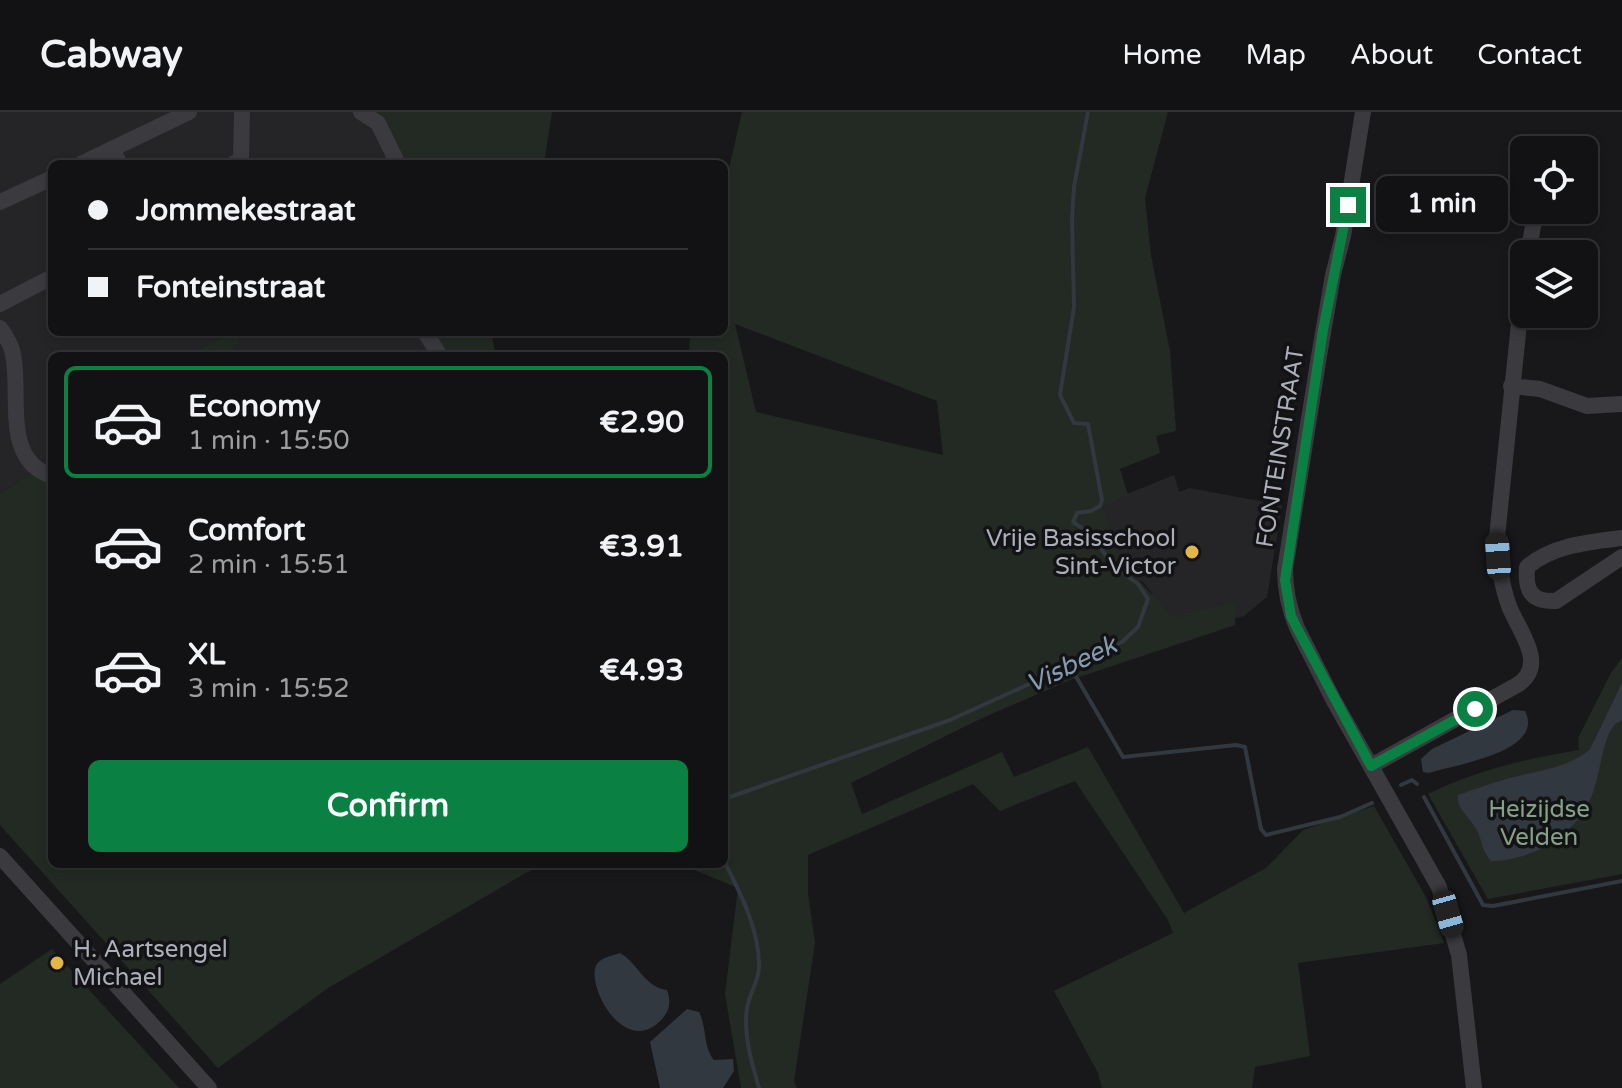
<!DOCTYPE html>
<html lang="en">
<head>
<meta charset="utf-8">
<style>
  body { margin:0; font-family:"Varela Round",sans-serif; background:#1f2022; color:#f1f3f6; height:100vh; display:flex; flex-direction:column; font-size:30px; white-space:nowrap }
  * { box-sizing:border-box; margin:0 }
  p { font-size:26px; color:#9c9ea0 }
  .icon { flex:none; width:44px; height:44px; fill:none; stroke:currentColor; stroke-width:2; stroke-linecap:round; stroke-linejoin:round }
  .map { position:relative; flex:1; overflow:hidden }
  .panel { position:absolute; left:48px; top:240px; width:680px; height:516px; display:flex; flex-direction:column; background:#121214; border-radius:12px; box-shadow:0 4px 12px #0003,0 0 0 2px #313234 }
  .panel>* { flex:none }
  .top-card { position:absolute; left:48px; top:48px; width:680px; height:176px; border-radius:12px; box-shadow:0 4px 12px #0003,0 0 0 2px #313234; display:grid; align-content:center; height:176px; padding:0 40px; background:#121214 }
  .tools { position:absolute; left:1510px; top:24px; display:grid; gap:16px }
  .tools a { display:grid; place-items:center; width:88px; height:88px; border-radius:12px; background:#121214; box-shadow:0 4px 12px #0003,0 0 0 2px #313234; font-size:40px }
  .end { position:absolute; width:36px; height:36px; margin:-18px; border:10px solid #0b8043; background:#fff; box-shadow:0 0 0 4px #fff }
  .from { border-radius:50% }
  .bubble { position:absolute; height:56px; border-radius:12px; background:#121214; box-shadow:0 4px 12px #0003,0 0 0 2px #313234; font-size:26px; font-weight:700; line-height:56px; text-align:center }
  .car { position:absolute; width:24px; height:48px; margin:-24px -12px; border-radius:10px; box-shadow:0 0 6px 2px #0007; background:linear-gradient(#222 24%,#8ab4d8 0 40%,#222 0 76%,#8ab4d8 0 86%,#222 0) }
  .top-card b { display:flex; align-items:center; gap:28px; height:76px; font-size:30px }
  .top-card b+b { border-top:2px solid #313234 }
  .top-card i { width:20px; height:20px; background:#f1f3f6 }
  ul { padding:14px 0 0; list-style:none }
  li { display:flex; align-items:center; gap:24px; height:112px; margin:0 16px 12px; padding:0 24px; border:4px solid transparent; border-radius:12px }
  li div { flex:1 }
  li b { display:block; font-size:30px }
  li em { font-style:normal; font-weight:700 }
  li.active { border-color:#0b8043 }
  li>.icon { width:72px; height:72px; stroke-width:1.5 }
  .cta { display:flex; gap:16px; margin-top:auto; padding:16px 40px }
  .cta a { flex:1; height:92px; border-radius:12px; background:#0b8043; color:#fff; font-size:32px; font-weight:700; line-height:92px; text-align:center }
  header { display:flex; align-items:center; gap:48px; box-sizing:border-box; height:112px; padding:0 40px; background:#121214; border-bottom:2px solid #313234 }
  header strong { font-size:38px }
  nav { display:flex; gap:44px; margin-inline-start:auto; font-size:28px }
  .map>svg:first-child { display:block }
</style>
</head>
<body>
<header>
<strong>Cabway</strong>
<nav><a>Home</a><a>Map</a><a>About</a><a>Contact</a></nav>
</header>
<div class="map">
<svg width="1622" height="976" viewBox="0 0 1622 976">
  <rect width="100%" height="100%" fill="#18181a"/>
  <path fill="#252427" d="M0,0H471L463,52H52V220H451L454,244H52V374L39,358L0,382Z
    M1174,363L1179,380L1189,376L1282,393L1267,485L1244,504L1133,534L1153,491L1152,481L1143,470L1131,464L1077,406L1103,398L1105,391Z"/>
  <path fill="#232a24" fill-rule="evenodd" d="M378,0H552L544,52H407L381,2Z
    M742,0H1168L1145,86L1151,143L1170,239L1176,319L1156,324L1160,341L1120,357L1128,383L1103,395L1115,437L1130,459L1174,506L1236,489L1235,513L1070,568L978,608L851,671L862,702L1002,640L1014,665L1088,635L1184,801L1266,756L1303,718L1374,694L1427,787L1444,831L1298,851L1310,944L1255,955L1252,976H1102L1098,961L1054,879L1173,821L1168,808L1075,669L1000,699L973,672L808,743V781L815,831L794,969L797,976H741L725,882L738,776L680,752H724V244H689L690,220H724V78ZM735,212L937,289L943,343L756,300Z
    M228,220H235L240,230L233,234L238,244H193L192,242L227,223Z
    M434,220H491L496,244H445Z
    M40,357L52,374V752H545L524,762L328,876L218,956L0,713V382Z
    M1622,546V762L1488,787L1428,682C1477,658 1525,647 1579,638L1578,626L1611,561Z
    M52,837L58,844L50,852L56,857L64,851L70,857L179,976H0V872Z"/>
  <path fill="#31383f" d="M1622,571V608L1615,612L1609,621C1600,643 1599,671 1588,692C1570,727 1528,749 1491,749C1482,739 1482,729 1477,718C1470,705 1456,697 1458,683C1474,677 1490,672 1506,667C1534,659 1568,657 1590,637Z
    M1513,598L1525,599C1546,640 1453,653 1429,661L1423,660L1421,647L1432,637Z
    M620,841C638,851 644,875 667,878C671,890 670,898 662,907C625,948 584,872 597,852C602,845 612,844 620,841Z
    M687,897L699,900C707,915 703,935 714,948L733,947L734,959L723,976H660L650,930Z"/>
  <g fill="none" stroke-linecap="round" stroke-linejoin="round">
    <path stroke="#31383f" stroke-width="4" d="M1071,556L1123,645L1236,633L1245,635L1261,717L1266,723L1340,705L1372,691
      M1401,673L1412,668L1417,672
      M1424,685L1483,793L1493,794L1622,769
      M724,687L950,608L1122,530L1138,515L1148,487L1138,472L1112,453L1092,423L1073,410L1077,401L1091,399L1100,394L1102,388L1088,312L1074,311L1060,283L1074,195L1072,106L1074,75L1088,0
      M724,749C740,780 760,819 759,855C759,869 749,882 747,896C743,922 752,952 759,976"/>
    <path stroke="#3a3a3f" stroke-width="16" d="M361,0L378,11L398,52
      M1363,0L1343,124L1333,163L1319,244L1285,457C1285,477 1289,497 1297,516L1334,589L1439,775L1459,843L1474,976
      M112,37L189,0
      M81,52L112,37L120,52
      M233,52L241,48L242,0
      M0,90L52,66
      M1528,142L1536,98
      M0,192L52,165
      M0,216C4,222 10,230 12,238C23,279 0,348 52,364
      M425,220L440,244
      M1511,274L1540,277L1587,294L1622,292
      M1622,426C1589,430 1553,433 1527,455C1525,479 1531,490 1556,489L1622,445
      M1371,654L1517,573C1549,553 1518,518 1509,494C1501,472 1498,448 1497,425L1524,163
      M0,744L209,976"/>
  </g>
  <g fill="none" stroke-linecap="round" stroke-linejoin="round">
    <path stroke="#0b8043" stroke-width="10" d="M1348,93L1323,218L1285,468L1291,504L1297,516L1371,654L1475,597"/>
  </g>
  <g fill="#e2b649" stroke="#131315" stroke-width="3">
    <circle cx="1192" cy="440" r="8"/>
    <circle cx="57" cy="851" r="8"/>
  </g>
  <g text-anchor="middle" stroke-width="7" stroke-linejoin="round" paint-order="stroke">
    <g font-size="24" fill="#acafb9" stroke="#131315">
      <text transform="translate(1280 335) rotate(-81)" y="8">FONTEINSTRAAT</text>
    </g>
    <g font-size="24" fill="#acafb9" stroke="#131315" text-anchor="end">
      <text x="1176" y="434">Vrije Basisschool<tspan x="1176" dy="28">Sint-Victor</tspan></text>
      <text x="73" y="845" text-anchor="start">H. Aartsengel<tspan x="73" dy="28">Michael</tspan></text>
    </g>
    <g font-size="24" fill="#85a288" stroke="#131315">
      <text x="1539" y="705">Heizijdse<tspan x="1539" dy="28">Velden</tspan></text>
    </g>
    <g font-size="26" font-style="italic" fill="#869bb0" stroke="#131315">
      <text transform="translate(1071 552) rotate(-26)" y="9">Visbeek</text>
    </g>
  </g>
</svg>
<div class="tools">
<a><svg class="icon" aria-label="locate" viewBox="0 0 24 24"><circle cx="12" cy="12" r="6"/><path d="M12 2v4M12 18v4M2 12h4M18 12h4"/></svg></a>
<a><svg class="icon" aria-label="layers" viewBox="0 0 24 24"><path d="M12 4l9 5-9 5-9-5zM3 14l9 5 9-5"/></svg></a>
</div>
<i class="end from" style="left:1475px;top:597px"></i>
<i class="end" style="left:1348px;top:93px"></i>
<div class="bubble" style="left:1376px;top:64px;width:132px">1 min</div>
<i class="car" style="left:1498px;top:444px;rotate:356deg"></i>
<i class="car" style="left:1448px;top:802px;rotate:164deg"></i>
<div class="top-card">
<b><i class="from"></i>Jommekestraat</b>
<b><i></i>Fonteinstraat</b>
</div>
<section class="panel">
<ul>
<li class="active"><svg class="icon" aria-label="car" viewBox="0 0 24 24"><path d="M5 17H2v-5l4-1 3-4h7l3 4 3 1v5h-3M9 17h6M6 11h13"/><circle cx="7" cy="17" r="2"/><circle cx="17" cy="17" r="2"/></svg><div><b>Economy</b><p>1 min · 15:50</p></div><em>€2.90</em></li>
<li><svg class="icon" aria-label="car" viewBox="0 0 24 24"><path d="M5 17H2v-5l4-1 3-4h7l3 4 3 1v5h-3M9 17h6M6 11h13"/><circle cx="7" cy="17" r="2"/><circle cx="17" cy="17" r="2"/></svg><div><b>Comfort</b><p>2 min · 15:51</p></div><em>€3.91</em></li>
<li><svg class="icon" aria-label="car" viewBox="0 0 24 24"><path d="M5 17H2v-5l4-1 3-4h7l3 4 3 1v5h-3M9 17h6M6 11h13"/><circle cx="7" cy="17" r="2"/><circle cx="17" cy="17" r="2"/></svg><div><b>XL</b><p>3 min · 15:52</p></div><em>€4.93</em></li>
</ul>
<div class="cta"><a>Confirm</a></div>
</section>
</div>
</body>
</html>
